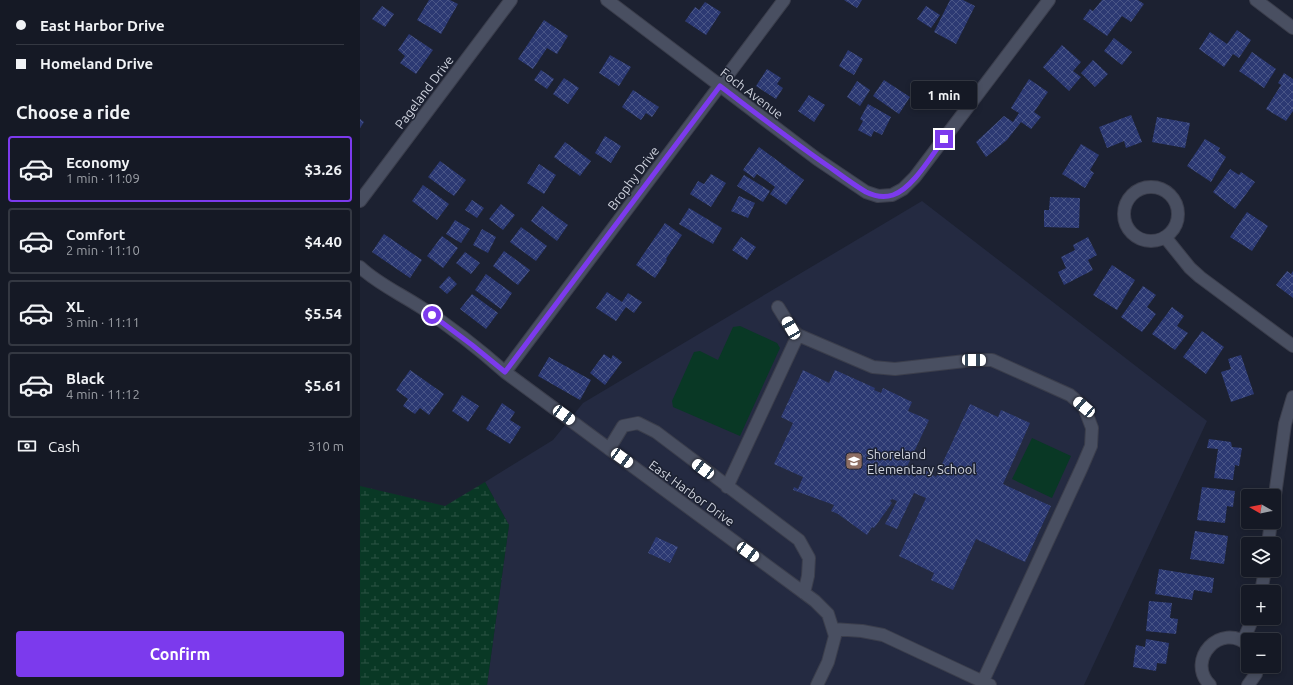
<!DOCTYPE html>
<html lang="en">
<head>
<meta charset="utf-8">
<style>
  body { margin:0; font-family:Ubuntu,sans-serif; background:#1e222d; color:#f1f3f6; height:100vh; display:flex; flex-direction:column; font-size:15px; white-space:nowrap }
  * { box-sizing:border-box; margin:0 }
  p { font-size:13px; color:#9da0a7 }
  .icon { flex:none; width:22px; height:22px; fill:none; stroke:currentColor; stroke-width:2; stroke-linecap:round; stroke-linejoin:round }
  .map { position:relative; flex:1; overflow:hidden }
  .panel { display:flex; flex-direction:column; background:#151925; width:360px }
  .panel>* { flex:none }
  .banner { display:grid; align-content:center; height:88px; padding:0 16px; background:#151925 }
  .needle { width:26px; rotate:279deg }
  .fabs { position:absolute; left:881px; top:489px; display:grid; gap:8px }
  .fabs a { display:grid; place-items:center; width:40px; height:40px; border-radius:4px; background:#151925; box-shadow:0 2px 6px #0003,0 0 0 1px #343842; font-size:20px }
  .end { position:absolute; width:18px; height:18px; margin:-9px; border:5px solid #7c3aed; background:#fff; box-shadow:0 0 0 2px #fff }
  .from { border-radius:50% }
  .bubble { position:absolute; height:28px; border-radius:4px; background:#151925; box-shadow:0 2px 6px #0003,0 0 0 1px #343842; font-size:13px; font-weight:600; line-height:28px; text-align:center }
  .car { position:absolute; width:12px; height:24px; margin:-12px -6px; border-radius:5px; box-shadow:0 0 3px 1px #0007; background:linear-gradient(#fff 24%,#345 0 40%,#fff 0 76%,#345 0 86%,#fff 0) }
  .banner b { display:flex; align-items:center; gap:14px; height:38px; font-size:15px }
  .banner b+b { border-top:1px solid #343842 }
  .banner i { width:10px; height:10px; background:#f1f3f6 }
  ul { padding:0; list-style:none }
  li { display:flex; align-items:center; gap:12px; height:66px; margin:0 8px 6px; padding:0 8px; border:2px solid #343842; border-radius:4px }
  li div { flex:1 }
  li b { display:block; font-size:15px }
  li em { font-style:normal; font-weight:600 }
  li.selected { border-color:#7c3aed }
  li>.icon { width:36px; height:36px; stroke-width:1.5 }
  h2 { padding:0 16px; font-size:18px; line-height:48px }
  .pay { display:flex; align-items:center; gap:10px; height:44px; padding:0 16px; font-size:15px }
  .pay p { margin-inline-start:auto }
  .action { display:flex; gap:8px; margin-top:auto; padding:8px 16px }
  .action a { flex:1; height:46px; border-radius:4px; background:#7c3aed; color:#fff; font-size:16px; font-weight:600; line-height:46px; text-align:center }
  main { display:flex; flex:1; min-height:0 }
  .map>svg:first-child { display:block }
</style>
</head>
<body>
<main>
<section class="panel">
<div class="banner">
<b><i class="from"></i>East Harbor Drive</b>
<b><i></i>Homeland Drive</b>
</div>
<h2>Choose a ride</h2>
<ul>
<li class="selected"><svg class="icon" aria-label="car" viewBox="0 0 24 24"><path d="M5 17H2v-5l4-1 3-4h7l3 4 3 1v5h-3M9 17h6M6 11h13"/><circle cx="7" cy="17" r="2"/><circle cx="17" cy="17" r="2"/></svg><div><b>Economy</b><p>1 min · 11:09</p></div><em>$3.26</em></li>
<li><svg class="icon" aria-label="car" viewBox="0 0 24 24"><path d="M5 17H2v-5l4-1 3-4h7l3 4 3 1v5h-3M9 17h6M6 11h13"/><circle cx="7" cy="17" r="2"/><circle cx="17" cy="17" r="2"/></svg><div><b>Comfort</b><p>2 min · 11:10</p></div><em>$4.40</em></li>
<li><svg class="icon" aria-label="car" viewBox="0 0 24 24"><path d="M5 17H2v-5l4-1 3-4h7l3 4 3 1v5h-3M9 17h6M6 11h13"/><circle cx="7" cy="17" r="2"/><circle cx="17" cy="17" r="2"/></svg><div><b>XL</b><p>3 min · 11:11</p></div><em>$5.54</em></li>
<li><svg class="icon" aria-label="car" viewBox="0 0 24 24"><path d="M5 17H2v-5l4-1 3-4h7l3 4 3 1v5h-3M9 17h6M6 11h13"/><circle cx="7" cy="17" r="2"/><circle cx="17" cy="17" r="2"/></svg><div><b>Black</b><p>4 min · 11:12</p></div><em>$5.61</em></li>
</ul>
<div class="pay"><svg class="icon" aria-label="cash" viewBox="0 0 24 24"><path d="M3 7h18v10H3z"/><circle cx="12" cy="12" r="2"/></svg>Cash<p>310 m</p></div>
<div class="action"><a>Confirm</a></div>
</section>
<div class="map">
<svg width="933" height="685" viewBox="0 0 933 685">
  <defs>
    <pattern id="wetland-marsh" width="20" height="14" patternUnits="userSpaceOnUse"><rect width="20" height="14" fill="#093825"/><path d="M1 5h8M5 5V1M11 12h8M15 12V8" fill="none" stroke="#2c5444"/></pattern>
    <pattern id="building-cross-hatch" width="8" height="8" patternUnits="userSpaceOnUse"><rect width="8" height="8" fill="#2c3973"/><path d="M0 0l8 8M0 8l8-8" fill="none" stroke="#495586"/></pattern>
  </defs>
  <rect width="100%" height="100%" fill="#1c2131"/>
  <path fill="#242a41" d="M562,201L847,421L724,685H127L149,525L125,482L193,440L223,403Z"/>
  <path fill="url(#wetland-marsh)" d="M125,482L149,525L127,685H0V486L85,506Z"/>
  <path fill="#093825" d="M380,326L417,343L420,348L380,436L313,407L312,401L334,352L340,351L358,360L373,327Z
    M672,438L711,456L692,498L652,479Z"/>
  <path fill="url(#building-cross-hatch)" d="M69,0H90L98,4L81,34L57,20Z
    M484,0H502L497,8Z
    M590,0H603L615,6L596,44L574,32Z
    M742,0H778L784,4L771,22L762,16L747,36L723,19L730,9L733,11Z
    M345,2L361,12L346,35L325,21L335,7L339,10Z
    M22,6L34,14L25,27L12,19Z
    M566,6L580,15L571,28L557,19Z
    M184,20L208,36L197,54L187,48L173,69L158,59Z
    M877,30L891,40L879,58L873,54L864,67L839,49L850,32L867,44Z
    M49,34L73,50L56,74L40,63L45,56L38,50Z
    M754,38L772,52L762,65L744,51Z
    M702,45L721,62L713,71L721,77L709,91L683,67Z
    M488,50L503,59L494,75L479,66Z
    M892,52L916,69L904,88L879,71Z
    M250,55L271,67L259,86L239,73Z
    M733,60L748,74L735,87L721,73Z
    M407,69L421,78L417,84L423,88L416,99L396,86Z
    M181,70L194,79L187,89L174,80Z
    M924,73L933,79V111L926,121L906,109L921,85L918,83Z
    M204,78L219,88L208,104L193,94Z
    M669,79L688,92L674,112L681,117L671,129L661,122L647,140L626,157L616,142L644,116L653,122L659,113L651,108Z
    M524,80L550,97L539,114L513,96Z
    M497,81L510,90L500,106L487,97Z
    M273,90L299,107L292,117L286,113L281,120L262,107Z
    M449,95L465,105L454,122L438,111Z
    M508,104L531,117L522,135L514,131L511,137L498,130L503,121L500,119Z
    M771,115L782,142L766,148L764,141L747,148L739,127Z
    M797,117L830,123L825,148L792,142Z
    M0,119L4,122L0,128Z
    M245,136L261,146L251,163L235,153Z
    M845,139L860,148L858,151L866,157L851,182L827,166Z
    M205,142L231,161L220,176L194,157Z
    M721,144L739,155L730,170L734,173L725,188L702,174Z
    M399,147L444,180L426,205L410,194L415,187L397,174L394,178L383,170Z
    M80,161L106,180L94,196L68,177Z
    M179,164L196,175L184,194L167,183Z
    M870,169L879,175L881,172L895,182L875,209L853,192Z
    M351,174L366,183L351,207L330,194L338,181L344,184Z
    M384,175L410,191L403,202L377,186Z
    M63,185L89,204L77,220L52,201Z
    M379,196L395,203L388,218L371,211Z
    M690,197L720,198L719,228L684,227V210H689Z
    M112,200L124,208L117,218L105,210Z
    M141,204L155,215L143,230L129,219Z
    M182,206L208,225L197,241L171,221Z
    M329,208L362,228L353,244L319,224Z
    M887,212L908,226L892,251L870,237Z
    M95,220L110,229L101,243L86,234Z
    M305,223L322,235L306,259L307,260L295,278L276,265Z
    M161,227L187,246L176,261L150,242Z
    M122,229L136,237L128,253L113,245Z
    M24,234L62,260L50,278L12,252Z
    M82,236L98,248L83,268L67,256Z
    M381,237L396,247L387,260L372,250Z
    M728,237L737,255L728,260L733,270L704,285L698,272L706,268L701,257L715,250L713,245Z
    M144,251L170,270L158,285L133,266Z
    M105,252L120,263L111,274L96,263Z
    M752,265L775,280L757,310L733,295Z
    M927,271L931,274L933,271V298L916,285Z
    M126,274L152,293L141,309L115,290Z
    M89,276L97,284L87,294L79,287Z
    M783,286L796,295L787,307L796,314L782,332L761,317Z
    M247,292L262,302L268,293L282,302L274,313L266,307L256,321L236,308Z
    M112,294L138,313L126,329L100,309Z
    M812,307L824,316L817,326L828,333L815,350L792,334Z
    M842,331L864,347L846,374L823,357Z
    M244,354L251,359L253,355L262,362L245,385L230,373Z
    M881,355L894,394L871,402L861,372L871,369L868,359Z
    M189,357L231,380L220,400L178,376Z
    M50,370L84,394L69,415L60,408L55,414L43,406L48,399L36,390Z
    M443,370L469,383L475,370L515,388L514,390L521,393L523,388L552,402L548,411L569,420L545,471L555,477L562,468L576,477L610,404L638,417L641,410L670,423L643,484L691,506L665,562L616,539L593,590L571,580L574,573L539,556L566,498L554,493L537,529L525,524L537,501L532,499L530,501L532,503L514,528L512,527L507,535L478,514L471,511L474,505L433,490L434,487L438,489L443,477L414,464L433,423L421,417Z
    M102,395L119,406L108,422L92,411Z
    M142,403L155,412L150,420L161,427L150,444L126,429Z
    M849,439L871,442L872,447L882,448L879,466L875,465L873,480L854,478L858,449L847,448Z
    M842,487L875,491L873,507L867,506L865,523L837,520Z
    M835,531L868,536L864,564L830,559Z
    M296,537L318,547L310,563L288,553Z
    M799,569L854,578L852,593L834,590L832,600L795,594Z
    M789,601L812,603L810,618L818,619L816,634L786,631Z
    M786,639L809,643L806,664L797,663L796,671L773,667L776,645L785,647Z"/>
  <g fill="none" stroke-linecap="round" stroke-linejoin="round">
    <defs>
      <path id="minor" d="M247,0L457,159L506,192L518,196L532,195L543,189L555,177L689,0
        M896,0L933,28
        M764 214a27 27 0 1 1 54 0a27 27 0 1 1-54 0Z
        M0,201L151,0
        M805,237L830,268L840,277L933,346
        M0,267C18,284 41,294 62,308C91,327 119,349 145,372L455,601L468,614L475,636L468,662L457,685
        M418,307L431,328L438,335L513,367L535,369L614,360H632L710,395L724,407L732,428L731,446L722,467L623,681
        M145,372L424,0
        M249,449L263,426L278,423L296,432L439,540L449,558L448,576L444,593
        M367,487L438,335
        M914,502L925,424L933,397
        M908,544L911,522
        M901,592L905,570
        M473,629L502,631L523,635L630,685
        M883,641L893,618
        M850,685C825,660 861,621 888,645
        M888,685L896,674L897,666"/>
    </defs>
    <use href="#minor" stroke="#3b3e4c" stroke-width="14"/>
    <use href="#minor" stroke="#494f61" stroke-width="12"/>
  </g>
  <g fill="none" stroke-linecap="round" stroke-linejoin="round">
    <path stroke="#7c3aed" stroke-width="5" d="M72,315L112,345L145,372L360,86C397,114 433,142 471,168C482,176 494,185 506,192C514,196 524,198 533,195C553,188 571,156 584,139"/>
  </g>
  <defs>
    <symbol id="school-square" viewBox="-11 -11 22 22"><rect x="-9" y="-9" width="18" height="18" rx="4" fill="#8d6e63" stroke="#1c2131"/><path d="M0-5L7-2L0 1L-7-2ZM-4 1L0 2.5L4 1V4Q0 6-4 4Z" fill="#fff"/></symbol>
  </defs>
  <g fill-rule="evenodd">
    <use href="#school-square" x="484" y="451" width="20" height="20"/>
  </g>
  <g text-anchor="middle" stroke-width="3" stroke-linejoin="round" paint-order="stroke">
    <g font-size="13" fill="#ced2dd" stroke="#1c2131">
      <text transform="translate(64 92) rotate(-53)" y="5">Pageland Drive</text>
      <text transform="translate(392 93) rotate(37)" y="5">Foch Avenue</text>
      <text transform="translate(273 178) rotate(-53)" y="5">Brophy Drive</text>
      <text transform="translate(332 493) rotate(36)" y="5">East Harbor Drive</text>
    </g>
    <g font-size="13" fill="#ced2dd" stroke="#1c2131" text-anchor="start">
      <text x="507" y="459">Shoreland<tspan x="507" dy="15">Elementary School</tspan></text>
    </g>
  </g>
</svg>
<div class="fabs">
<a><svg class="needle" viewBox="-14 -14 28 28"><path d="M0-13l5 13h-10z" fill="#e53935"/><path d="M0 13l5-13h-10z" fill="#9da0a7"/></svg></a>
<a><svg class="icon" aria-label="layers" viewBox="0 0 24 24"><path d="M12 4l9 5-9 5-9-5zM3 14l9 5 9-5"/></svg></a>
<a>+</a>
<a>−</a>
</div>
<i class="end from" style="left:72px;top:315px"></i>
<i class="end" style="left:584px;top:139px"></i>
<div class="bubble" style="left:551px;top:81px;width:66px">1 min</div>
<i class="car" style="left:431px;top:328px;rotate:330deg"></i>
<i class="car" style="left:614px;top:360px;rotate:91deg"></i>
<i class="car" style="left:724px;top:407px;rotate:311deg"></i>
<i class="car" style="left:204px;top:415px;rotate:126deg"></i>
<i class="car" style="left:262px;top:458px;rotate:126deg"></i>
<i class="car" style="left:343px;top:469px;rotate:307deg"></i>
<i class="car" style="left:388px;top:552px;rotate:126deg"></i>
</div>
</main>
</body>
</html>
